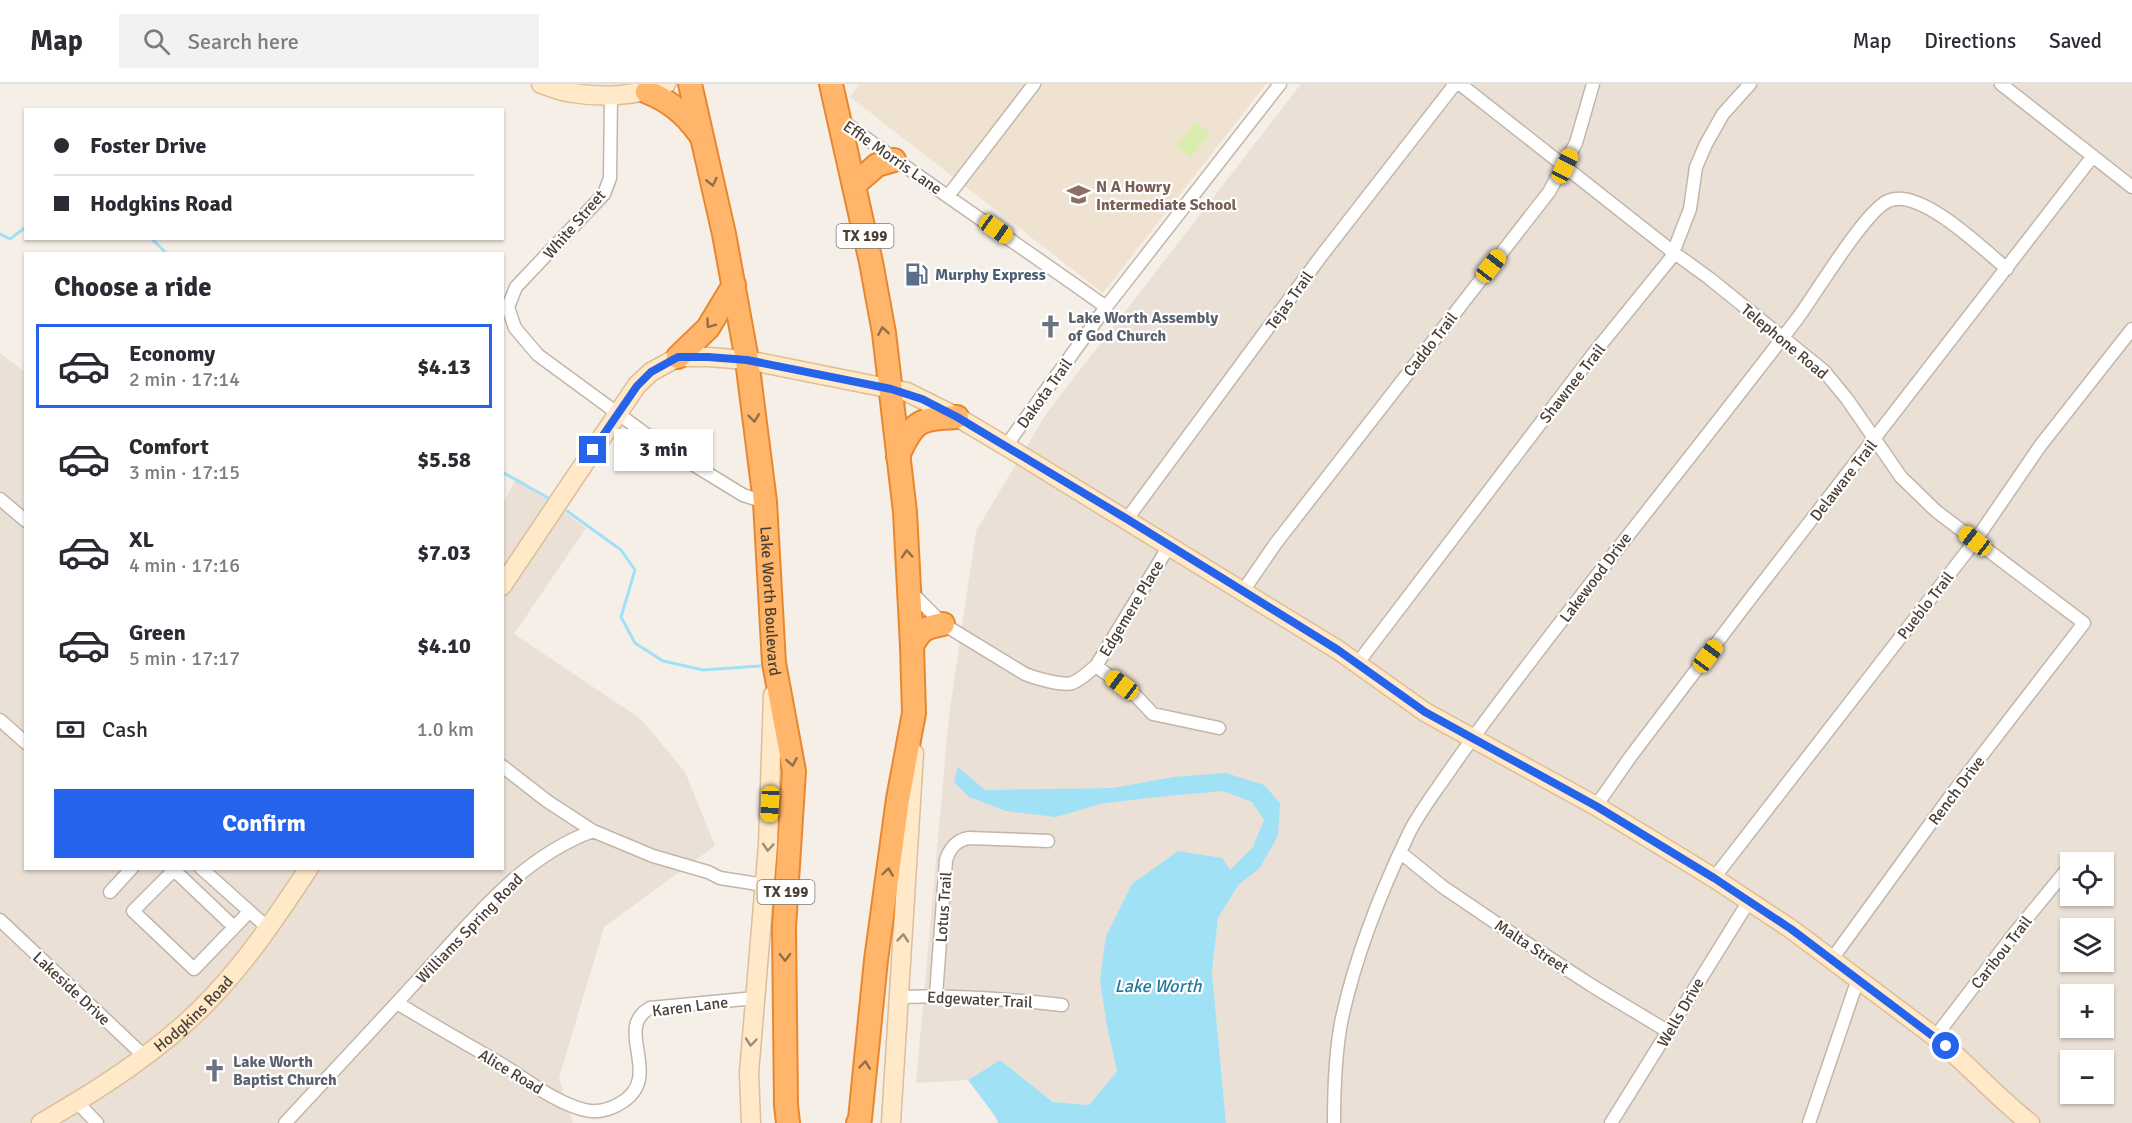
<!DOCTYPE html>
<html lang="en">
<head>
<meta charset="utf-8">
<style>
  body { margin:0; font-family:Signika,sans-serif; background:#f2f2f3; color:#2b2b33; height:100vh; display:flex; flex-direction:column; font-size:22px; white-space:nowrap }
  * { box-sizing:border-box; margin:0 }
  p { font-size:20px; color:#7c7c81 }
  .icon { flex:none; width:33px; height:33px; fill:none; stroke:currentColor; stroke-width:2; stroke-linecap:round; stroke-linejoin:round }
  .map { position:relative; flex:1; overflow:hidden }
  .drawer { position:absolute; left:24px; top:168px; width:480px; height:618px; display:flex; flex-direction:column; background:#fff; border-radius:0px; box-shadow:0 2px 4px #0004 }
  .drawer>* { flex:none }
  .top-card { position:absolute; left:24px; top:24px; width:480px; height:132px; border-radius:0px; box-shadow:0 2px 4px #0004; display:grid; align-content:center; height:132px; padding:0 30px; background:#fff }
  .buttons { position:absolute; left:2060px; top:768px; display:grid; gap:12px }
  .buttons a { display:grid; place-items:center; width:54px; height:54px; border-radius:0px; background:#fff; box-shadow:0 2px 4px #0004; font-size:30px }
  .end { position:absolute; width:27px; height:27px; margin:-14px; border:8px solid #2563eb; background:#fff; box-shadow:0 0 0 3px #fff }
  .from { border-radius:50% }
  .bubble { position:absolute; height:42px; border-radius:0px; background:#fff; box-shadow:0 2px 4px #0004; font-size:20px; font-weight:700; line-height:42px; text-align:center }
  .car { position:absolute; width:18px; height:36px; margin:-18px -9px; border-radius:8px; box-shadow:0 0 4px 2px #0007; background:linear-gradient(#f5c518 24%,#345 0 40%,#f5c518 0 76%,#345 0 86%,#f5c518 0) }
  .top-card b { display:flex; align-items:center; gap:21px; height:57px; font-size:22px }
  .top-card b+b { border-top:2px solid #e1e1e2 }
  .top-card i { width:15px; height:15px; background:#2b2b33 }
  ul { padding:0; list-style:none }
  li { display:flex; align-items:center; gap:18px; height:84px; margin:0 12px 9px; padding:0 18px; border:3px solid transparent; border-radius:0px }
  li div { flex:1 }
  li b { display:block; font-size:22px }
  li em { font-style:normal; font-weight:700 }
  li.selected { border-color:#2563eb }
  li>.icon { width:54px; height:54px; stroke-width:1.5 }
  h2 { padding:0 30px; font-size:27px; line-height:72px }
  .pay { display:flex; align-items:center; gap:15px; height:66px; padding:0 30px; font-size:22px }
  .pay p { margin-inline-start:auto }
  .action { display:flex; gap:12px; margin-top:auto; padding:12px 30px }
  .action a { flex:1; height:69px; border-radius:0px; background:#2563eb; color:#fff; font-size:24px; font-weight:700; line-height:69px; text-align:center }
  header { display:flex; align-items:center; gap:36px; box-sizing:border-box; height:84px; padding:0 30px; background:#fff; border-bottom:2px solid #e1e1e2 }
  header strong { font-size:28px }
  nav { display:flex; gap:33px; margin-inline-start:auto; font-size:21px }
  .search { width:420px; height:54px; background:#f2f2f3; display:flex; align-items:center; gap:15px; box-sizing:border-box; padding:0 21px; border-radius:0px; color:#7c7c81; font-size:22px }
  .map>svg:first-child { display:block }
</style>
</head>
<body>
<header>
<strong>Map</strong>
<div class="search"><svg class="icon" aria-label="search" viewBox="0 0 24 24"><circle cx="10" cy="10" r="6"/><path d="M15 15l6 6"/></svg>Search here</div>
<nav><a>Map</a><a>Directions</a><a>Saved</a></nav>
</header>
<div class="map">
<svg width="2132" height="1039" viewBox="0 0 2132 1039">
  <rect width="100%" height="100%" fill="#f5efe8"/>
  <path fill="#eae0d6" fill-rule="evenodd" d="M1301,0H2132V1039H1226L1212,888L1218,834L1239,800L1107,943L1117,987L1089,1021L1053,1018L1000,976L968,996L916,999L949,632L976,447L1046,330ZM2070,778H2103V812H2070ZM2070,844H2103V878H2070ZM2070,910H2103V944H2070ZM2070,976H2103V1010H2070Z
    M0,269L26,289V784H502L503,419L517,393L586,444L514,550L641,635L685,688L715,762L604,843L559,994L573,1039H0Z"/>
  <path fill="#efe2d1" d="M859,0H1266L1103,209L850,13Z"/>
  <path fill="#daecae" d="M1195,38L1210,49L1191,74L1176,63Z"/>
  <path fill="#a1e1f6" d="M958,683L985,706L1113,704L1173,693L1226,689L1264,701L1280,719L1278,752L1259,785L1239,800L1218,834L1212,888L1226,1039H998L995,1032L968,996L1000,976L1053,1018L1089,1021L1117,987L1107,943L1100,896L1106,852L1132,800L1178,767L1222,774L1230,786L1253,763L1264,736L1252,718L1223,707L1147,714L1100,720L1056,733L1006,727L969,713L954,698Z"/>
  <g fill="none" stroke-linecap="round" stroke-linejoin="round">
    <path stroke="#a1e1f6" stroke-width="3" d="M0,150L10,155L26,143
      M151,154L167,170
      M502,388L552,416
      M567,427L621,466L635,486L621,533L635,559L663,577L703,586L760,582"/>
    <defs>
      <path id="street" d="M1460,0L1673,168L1709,194L1824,287L1847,315L1901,393L1936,427L2084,539L1952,710L1832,875
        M2001,0L2132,103
        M611,11L610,94L604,110L516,203L508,223L515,244L538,271L658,359L743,411L765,418
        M840,35C927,100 1018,160 1106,223
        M948,112L1034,0
        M1006,362L1106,223L1280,0
        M0,415L26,437
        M1127,435L1322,171L1455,0
        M910,507L943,540L1025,590C1035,594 1062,602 1072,599C1081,596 1089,587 1096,582L1169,462
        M1243,507L1276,459L1549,108L1576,59L1593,0
        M1357,580L1594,269L1671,174L1690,125L1696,83L1706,60L1723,30L1750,0
        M1096,582L1135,611L1153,630L1219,644
        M0,636L26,659
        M502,682L547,717L593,747
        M1596,722L1631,672L1750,515L2093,72
        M1401,769L1443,803L1499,841L1594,903L1669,948
        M201,784L268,844
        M1714,794L1975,457L2040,362L2132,245
        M110,808L132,784
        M0,836L144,972
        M234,843L174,786L133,827L194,885L249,828
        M936,911L946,776C950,764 956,756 969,754L1048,757
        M898,913C953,911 1007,915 1062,921
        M397,919C430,939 463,958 496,977C524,993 554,1019 585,1026C605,1031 635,1017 639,995C644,970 622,939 650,924L755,914
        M1935,953L2014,850L2068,784
        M77,1018L97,1039
        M285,1039C328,993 372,946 415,899C468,842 518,774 593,747L653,772L708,788L720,794L765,801
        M1334,1039C1334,1004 1335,968 1342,934C1356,870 1382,805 1410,747C1421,726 1435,708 1448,689C1475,650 1504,612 1533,574C1620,460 1710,349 1797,235C1815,211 1865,127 1888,117C1919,102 1983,165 2007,185
        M1611,1039L1749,817
        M1809,1039L1858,895"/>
      <g id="secondary">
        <path d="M541,0C551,3 562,8 573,9C603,14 638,12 666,0"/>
        <path d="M502,502L637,301L651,288L678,273H708L747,276L907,308L957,333L1009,364L1338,566L1425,628L1596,722L1714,794L1791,845L1935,953C1968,980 1996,1013 2030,1039"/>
        <path id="s1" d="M41,1039C100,1005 166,963 213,912C250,873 279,829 309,784"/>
        <path d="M751,1039L749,989L768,761L773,611"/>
        <path d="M891,1039L914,669"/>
      </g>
      <g id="highway">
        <path id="s2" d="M690,0L724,150L747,276L765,418L774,579L794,687L784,843L786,1021L788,1039"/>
        <path d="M831,0L871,178L884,249L905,428L912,562L914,629L898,715L876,876L860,1035L858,1039"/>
        <path d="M647,8C670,17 685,30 699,49"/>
        <path d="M854,101L877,81L894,76"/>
        <path d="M678,273L708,244L734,201"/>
        <path d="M898,372C914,336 919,335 957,333"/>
        <path d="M912,562C921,545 924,544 943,540"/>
      </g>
    </defs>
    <use href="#street" stroke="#c2b6aa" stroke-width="15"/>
    <use href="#secondary" stroke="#dcbf97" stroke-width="21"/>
    <use href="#highway" stroke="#e9872e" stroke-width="26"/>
    <use href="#street" stroke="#fff" stroke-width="12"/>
    <use href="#secondary" stroke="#ffe9c9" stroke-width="18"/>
    <use href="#highway" stroke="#ffb66a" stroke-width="22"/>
  </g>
  <defs><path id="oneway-chevron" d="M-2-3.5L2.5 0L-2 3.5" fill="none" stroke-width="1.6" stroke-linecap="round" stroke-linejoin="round" transform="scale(1.5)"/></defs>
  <g stroke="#926f4b">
    <use href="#oneway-chevron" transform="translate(712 98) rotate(77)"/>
    <use href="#oneway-chevron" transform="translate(710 240) rotate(126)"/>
    <use href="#oneway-chevron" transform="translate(883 247) rotate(-99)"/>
    <use href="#oneway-chevron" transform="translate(754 334) rotate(83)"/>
    <use href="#oneway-chevron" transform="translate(907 470) rotate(-94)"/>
    <use href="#oneway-chevron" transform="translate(792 678) rotate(80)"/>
    <use href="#oneway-chevron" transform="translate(888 788) rotate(-82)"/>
    <use href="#oneway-chevron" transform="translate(785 873) rotate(89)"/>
    <use href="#oneway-chevron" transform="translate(865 981) rotate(-84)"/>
  </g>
  <g stroke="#9b8c78">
    <use href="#oneway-chevron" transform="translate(768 763) rotate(94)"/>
    <use href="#oneway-chevron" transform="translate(903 854) rotate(-85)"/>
    <use href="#oneway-chevron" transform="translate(751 958) rotate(95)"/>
  </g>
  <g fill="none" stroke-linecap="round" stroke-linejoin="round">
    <path stroke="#2563eb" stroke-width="8" d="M593,366L637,302L651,288L678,273H708L747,276L891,305L922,315L957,333L1127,435L1338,566L1425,628L1596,722L1714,794L1791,845L1946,962"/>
  </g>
  <defs>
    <symbol id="school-bare" viewBox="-9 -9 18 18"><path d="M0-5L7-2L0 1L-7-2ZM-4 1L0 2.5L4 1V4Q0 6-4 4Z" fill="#8d6e63" stroke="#fff" stroke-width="2.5" paint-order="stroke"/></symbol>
    <symbol id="fuel-bare" viewBox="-9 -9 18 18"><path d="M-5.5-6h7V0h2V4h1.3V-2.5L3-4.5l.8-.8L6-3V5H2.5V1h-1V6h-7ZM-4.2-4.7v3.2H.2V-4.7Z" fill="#5c6f8a" stroke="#fff" stroke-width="2.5" paint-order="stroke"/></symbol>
    <symbol id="church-bare" viewBox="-9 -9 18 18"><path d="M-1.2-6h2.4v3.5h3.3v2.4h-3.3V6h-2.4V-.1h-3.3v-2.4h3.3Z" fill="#6b7280" stroke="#fff" stroke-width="2.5" paint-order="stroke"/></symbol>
  </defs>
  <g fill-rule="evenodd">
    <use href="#school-bare" x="1062" y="94" width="33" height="33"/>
    <use href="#fuel-bare" x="900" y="174" width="33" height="33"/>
    <use href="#church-bare" x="1034" y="226" width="33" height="33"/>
    <use href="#church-bare" x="198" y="970" width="33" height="33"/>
  </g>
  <g text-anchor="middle" stroke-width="4.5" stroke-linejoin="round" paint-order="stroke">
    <g fill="#fff" stroke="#807972" stroke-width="1.5">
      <rect x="836.5" y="140" width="57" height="24" rx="4.5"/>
      <rect x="757.5" y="796" width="57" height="24" rx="4.5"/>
    </g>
    <g font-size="15" font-weight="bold" fill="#4a3f36">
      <text x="865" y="157">TX 199</text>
      <text x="786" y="813">TX 199</text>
    </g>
    <g font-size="16" fill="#4a3f36" stroke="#fff">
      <text transform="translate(893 73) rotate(35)" y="6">Effie Morris Lane</text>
      <text transform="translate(574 140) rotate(-49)" y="6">White Street</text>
      <text transform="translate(1289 216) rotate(-54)" y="6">Tejas Trail</text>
      <text transform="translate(1785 257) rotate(40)" y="6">Telephone Road</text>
      <text transform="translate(1430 260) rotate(-52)" y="6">Caddo Trail</text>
      <text transform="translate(1572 299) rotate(-52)" y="6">Shawnee Trail</text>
      <text transform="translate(1044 309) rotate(-54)" y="6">Dakota Trail</text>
      <text transform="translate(1843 396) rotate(-52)" y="6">Delaware Trail</text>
      <text transform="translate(1595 493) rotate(-53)" y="6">Lakewood Drive</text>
      <text dy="6" stroke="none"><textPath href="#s2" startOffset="524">Lake Worth Boulevard</textPath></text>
      <text transform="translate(1925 521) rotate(-52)" y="6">Pueblo Trail</text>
      <text transform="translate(1131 524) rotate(-59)" y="6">Edgemere Place</text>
      <text transform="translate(1956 706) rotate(-53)" y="6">Rench Drive</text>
      <text transform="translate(943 823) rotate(-86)" y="6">Lotus Trail</text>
      <text transform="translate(469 844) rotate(-46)" y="6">Williams Spring Road</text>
      <text transform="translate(1532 862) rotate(33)" y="6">Malta Street</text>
      <text transform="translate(2001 868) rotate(-52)" y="6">Caribou Trail</text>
      <text transform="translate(72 904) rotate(43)" y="6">Lakeside Drive</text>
      <text transform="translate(980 915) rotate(3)" y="6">Edgewater Trail</text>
      <text transform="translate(690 922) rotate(-7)" y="6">Karen Lane</text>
      <text transform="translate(1680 928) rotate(-60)" y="6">Wells Drive</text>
      <text dy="6" stroke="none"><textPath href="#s1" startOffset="188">Hodgkins Road</textPath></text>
      <text transform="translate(511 987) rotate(31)" y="6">Alice Road</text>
    </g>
    <g font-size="16" font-weight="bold" fill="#785e54" stroke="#fff" text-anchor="start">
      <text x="1096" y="108">N A Howry<tspan x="1096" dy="18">Intermediate School</tspan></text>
    </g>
    <g font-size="16" font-weight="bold" fill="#4e5e75" stroke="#fff" text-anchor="start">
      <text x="935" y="196">Murphy Express</text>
    </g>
    <g font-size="16" font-weight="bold" fill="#5b616d" stroke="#fff" text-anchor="start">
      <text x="1068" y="239">Lake Worth Assembly<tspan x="1068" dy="18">of God Church</tspan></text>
      <text x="233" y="983">Lake Worth<tspan x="233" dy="18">Baptist Church</tspan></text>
    </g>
    <g font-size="18" font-style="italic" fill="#227b9c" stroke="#fff">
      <text x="1158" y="908">Lake Worth</text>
    </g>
  </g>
</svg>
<div class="buttons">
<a><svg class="icon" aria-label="locate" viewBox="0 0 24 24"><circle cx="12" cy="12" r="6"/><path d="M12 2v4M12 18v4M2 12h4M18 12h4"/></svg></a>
<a><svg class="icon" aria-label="layers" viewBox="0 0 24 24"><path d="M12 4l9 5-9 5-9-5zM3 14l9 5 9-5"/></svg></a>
<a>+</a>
<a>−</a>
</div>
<i class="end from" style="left:1946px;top:962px"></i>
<i class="end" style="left:593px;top:366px"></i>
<div class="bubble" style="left:614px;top:345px;width:99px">3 min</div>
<i class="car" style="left:1565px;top:82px;rotate:26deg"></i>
<i class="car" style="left:996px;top:145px;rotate:125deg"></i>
<i class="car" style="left:1491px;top:182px;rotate:38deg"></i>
<i class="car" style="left:1975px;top:457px;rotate:308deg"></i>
<i class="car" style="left:1708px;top:572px;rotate:37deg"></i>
<i class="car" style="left:1122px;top:601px;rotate:307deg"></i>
<i class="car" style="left:770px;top:720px;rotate:183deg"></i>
<div class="top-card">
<b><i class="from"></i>Foster Drive</b>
<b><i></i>Hodgkins Road</b>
</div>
<section class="drawer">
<h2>Choose a ride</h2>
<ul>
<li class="selected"><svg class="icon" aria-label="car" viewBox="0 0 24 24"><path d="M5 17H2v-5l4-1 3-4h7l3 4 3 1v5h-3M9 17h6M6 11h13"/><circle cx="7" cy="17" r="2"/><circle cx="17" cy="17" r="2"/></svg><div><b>Economy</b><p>2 min · 17:14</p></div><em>$4.13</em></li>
<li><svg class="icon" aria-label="car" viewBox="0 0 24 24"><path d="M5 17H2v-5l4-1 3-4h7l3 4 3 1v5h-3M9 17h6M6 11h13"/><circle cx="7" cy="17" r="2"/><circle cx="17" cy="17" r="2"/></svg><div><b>Comfort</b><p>3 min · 17:15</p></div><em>$5.58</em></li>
<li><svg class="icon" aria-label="car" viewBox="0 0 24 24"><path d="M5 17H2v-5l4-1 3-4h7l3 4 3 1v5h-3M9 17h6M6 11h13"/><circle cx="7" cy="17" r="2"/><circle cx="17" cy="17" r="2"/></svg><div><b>XL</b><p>4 min · 17:16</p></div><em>$7.03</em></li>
<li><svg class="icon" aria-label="car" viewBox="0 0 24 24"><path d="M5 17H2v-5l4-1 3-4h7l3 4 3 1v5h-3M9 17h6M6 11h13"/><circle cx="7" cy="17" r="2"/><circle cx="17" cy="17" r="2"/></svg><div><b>Green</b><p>5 min · 17:17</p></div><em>$4.10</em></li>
</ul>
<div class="pay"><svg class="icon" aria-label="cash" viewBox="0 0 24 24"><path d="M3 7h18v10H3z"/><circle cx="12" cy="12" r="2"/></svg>Cash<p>1.0 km</p></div>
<div class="action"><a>Confirm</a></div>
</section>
</div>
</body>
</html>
